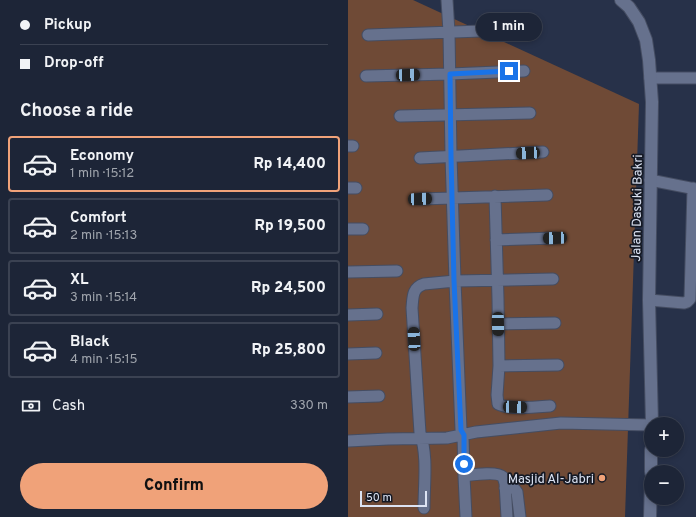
<!DOCTYPE html>
<html lang="en">
<head>
<meta charset="utf-8">
<style>
  body { margin:0; font-family:Overpass,sans-serif; background:#2a3142; color:#f1f3f6; height:100vh; display:flex; flex-direction:column; font-size:15px; white-space:nowrap }
  * { box-sizing:border-box; margin:0 }
  p { font-size:13px; color:#a0a5ad }
  .icon { flex:none; width:22px; height:22px; fill:none; stroke:currentColor; stroke-width:2; stroke-linecap:round; stroke-linejoin:round }
  .map { position:relative; flex:1; overflow:hidden }
  .sheet { display:flex; flex-direction:column; background:#1d2537; width:348px }
  .sheet>* { flex:none }
  .top-card { display:grid; align-content:center; height:88px; padding:0 20px; background:#1d2537 }
  .controls { position:absolute; left:296px; top:417px; display:grid; gap:8px }
  .controls a { display:grid; place-items:center; width:40px; height:40px; border-radius:50%; background:#1d2537; box-shadow:0 2px 6px #0003,0 0 0 1px #3b4252; font-size:20px }
  .scale { position:absolute; left:12px; bottom:10px; width:67px; box-sizing:border-box; padding-left:4px; border:2px solid #dce3f3; border-top:0; font-size:11px; line-height:14px; white-space:nowrap; color:#dce3f3; -webkit-text-stroke:3px #151924; paint-order:stroke }
  .end { position:absolute; width:18px; height:18px; margin:-9px; border:5px solid #1a73e8; background:#fff; box-shadow:0 0 0 2px #fff }
  .from { border-radius:50% }
  .bubble { position:absolute; height:28px; border-radius:14px; background:#1d2537; box-shadow:0 2px 6px #0003,0 0 0 1px #3b4252; font-size:13px; font-weight:800; line-height:28px; text-align:center }
  .car { position:absolute; width:12px; height:24px; margin:-12px -6px; border-radius:5px; box-shadow:0 0 3px 1px #0007; background:linear-gradient(#222 24%,#8ab4d8 0 40%,#222 0 76%,#8ab4d8 0 86%,#222 0) }
  .top-card b { display:flex; align-items:center; gap:14px; height:38px; font-size:15px }
  .top-card b+b { border-top:1px solid #3b4252 }
  .top-card i { width:10px; height:10px; background:#f1f3f6 }
  ul { padding:0; list-style:none }
  li { display:flex; align-items:center; gap:12px; height:56px; margin:0 8px 6px; padding:0 12px; border:2px solid #3b4252; border-radius:4px }
  li div { flex:1 }
  li b { display:block; font-size:15px }
  li em { font-style:normal; font-weight:800 }
  li.on { border-color:#f0a279 }
  li>.icon { width:36px; height:36px; stroke-width:1.5 }
  h2 { padding:0 20px; font-size:18px; line-height:48px }
  .pay { display:flex; align-items:center; gap:10px; height:44px; padding:0 20px; font-size:15px }
  .pay p { margin-inline-start:auto }
  .button { display:flex; gap:8px; margin-top:auto; padding:8px 20px }
  .button a { flex:1; height:46px; border-radius:24px; background:#f0a279; color:#111; font-size:16px; font-weight:800; line-height:46px; text-align:center }
  main { display:flex; flex:1; min-height:0 }
  .map>svg:first-child { display:block }
</style>
</head>
<body>
<main>
<section class="sheet">
<div class="top-card">
<b><i class="from"></i>Pickup</b>
<b><i></i>Drop-off</b>
</div>
<h2>Choose a ride</h2>
<ul>
<li class="on"><svg class="icon" aria-label="car" viewBox="0 0 24 24"><path d="M5 17H2v-5l4-1 3-4h7l3 4 3 1v5h-3M9 17h6M6 11h13"/><circle cx="7" cy="17" r="2"/><circle cx="17" cy="17" r="2"/></svg><div><b>Economy</b><p>1 min · 15:12</p></div><em>Rp 14,400</em></li>
<li><svg class="icon" aria-label="car" viewBox="0 0 24 24"><path d="M5 17H2v-5l4-1 3-4h7l3 4 3 1v5h-3M9 17h6M6 11h13"/><circle cx="7" cy="17" r="2"/><circle cx="17" cy="17" r="2"/></svg><div><b>Comfort</b><p>2 min · 15:13</p></div><em>Rp 19,500</em></li>
<li><svg class="icon" aria-label="car" viewBox="0 0 24 24"><path d="M5 17H2v-5l4-1 3-4h7l3 4 3 1v5h-3M9 17h6M6 11h13"/><circle cx="7" cy="17" r="2"/><circle cx="17" cy="17" r="2"/></svg><div><b>XL</b><p>3 min · 15:14</p></div><em>Rp 24,500</em></li>
<li><svg class="icon" aria-label="car" viewBox="0 0 24 24"><path d="M5 17H2v-5l4-1 3-4h7l3 4 3 1v5h-3M9 17h6M6 11h13"/><circle cx="7" cy="17" r="2"/><circle cx="17" cy="17" r="2"/></svg><div><b>Black</b><p>4 min · 15:15</p></div><em>Rp 25,800</em></li>
</ul>
<div class="pay"><svg class="icon" aria-label="cash" viewBox="0 0 24 24"><path d="M3 7h18v10H3z"/><circle cx="12" cy="12" r="2"/></svg>Cash<p>330 m</p></div>
<div class="button"><a>Confirm</a></div>
</section>
<div class="map">
<svg width="348" height="517" viewBox="0 0 348 517">
  <rect width="100%" height="100%" fill="#273149"/>
  <path fill="#6f4a36" d="M0,0H65L291,104L277,517H0Z"/>
  <g fill="none" stroke-linecap="round" stroke-linejoin="round">
    <defs>
      <path id="street" d="M99,0L101,32L103,156L107,281L113,430L115,435L116,476L118,517
        M20,35L165,30
        M18,76L102,74L176,71
        M302,78H348
        M52,116L182,113
        M0,146H5
        M72,158L195,152
        M302,180L348,189
        M0,188H8
        M147,196L150,299L151,366L149,395L150,404C161,410 189,407 202,406
        M72,199L199,195
        M0,229H15
        M148,240L207,238
        M0,272L49,271
        M301,300L336,303L339,302L342,299L345,188
        M0,315L29,314
        M150,324L207,323
        M0,354L28,353
        M151,366L210,365
        M0,397L31,396
        M0,441L40,439L99,438L128,432L213,423L303,425
        M116,476C124,475 149,471 155,477C156,479 156,481 157,483L159,517
        M157,488C162,487 166,487 169,492L172,517
        M76,508C76,483 80,456 72,433L64,308C65,297 64,288 76,284L107,281L205,279"/>
      <path id="secondary" d="M273,0L281,7L291,22L298,40L301,60L304,102L301,300L304,424
        M303,472V450
        M302,517L303,481"/>
    </defs>
    <use href="#street" stroke="#454d62" stroke-width="13"/>
    <use href="#secondary" stroke="#454d62" stroke-width="14"/>
    <use href="#street" stroke="#66718d" stroke-width="11"/>
    <use href="#secondary" stroke="#66718d" stroke-width="12"/>
  </g>
  <g fill="none" stroke-linecap="round" stroke-linejoin="round">
    <path stroke="#1a73e8" stroke-width="5" d="M116,464V435L113,430L106,281L103,156L102,74L161,71"/>
  </g>
  <circle fill="#f0a279" stroke="#151924" stroke-width="1.5" cx="254" cy="478" r="4"/>
  <g text-anchor="middle" stroke-width="3.5" stroke-linejoin="round" paint-order="stroke">
    <g font-size="13" fill="#dce3f3" stroke="#151924">
      <text transform="translate(288 208) rotate(-89)" y="5">Jalan Dasuki Bakri</text>
    </g>
    <g font-size="13" fill="#dce3f3" stroke="#151924" text-anchor="end">
      <text x="246" y="483">Masjid Al-Jabri</text>
    </g>
  </g>
</svg>
<div class="controls">
<a>+</a>
<a>−</a>
</div>
<div class="scale">50 m</div>
<i class="end from" style="left:116px;top:464px"></i>
<i class="end" style="left:161px;top:71px"></i>
<div class="bubble" style="left:128px;top:13px;width:66px">1 min</div>
<i class="car" style="left:60px;top:75px;rotate:88deg"></i>
<i class="car" style="left:180px;top:153px;rotate:267deg"></i>
<i class="car" style="left:72px;top:199px;rotate:88deg"></i>
<i class="car" style="left:207px;top:238px;rotate:268deg"></i>
<i class="car" style="left:150px;top:324px;rotate:179deg"></i>
<i class="car" style="left:66px;top:339px;rotate:357deg"></i>
<i class="car" style="left:167px;top:407px;rotate:92deg"></i>
</div>
</main>
</body>
</html>
